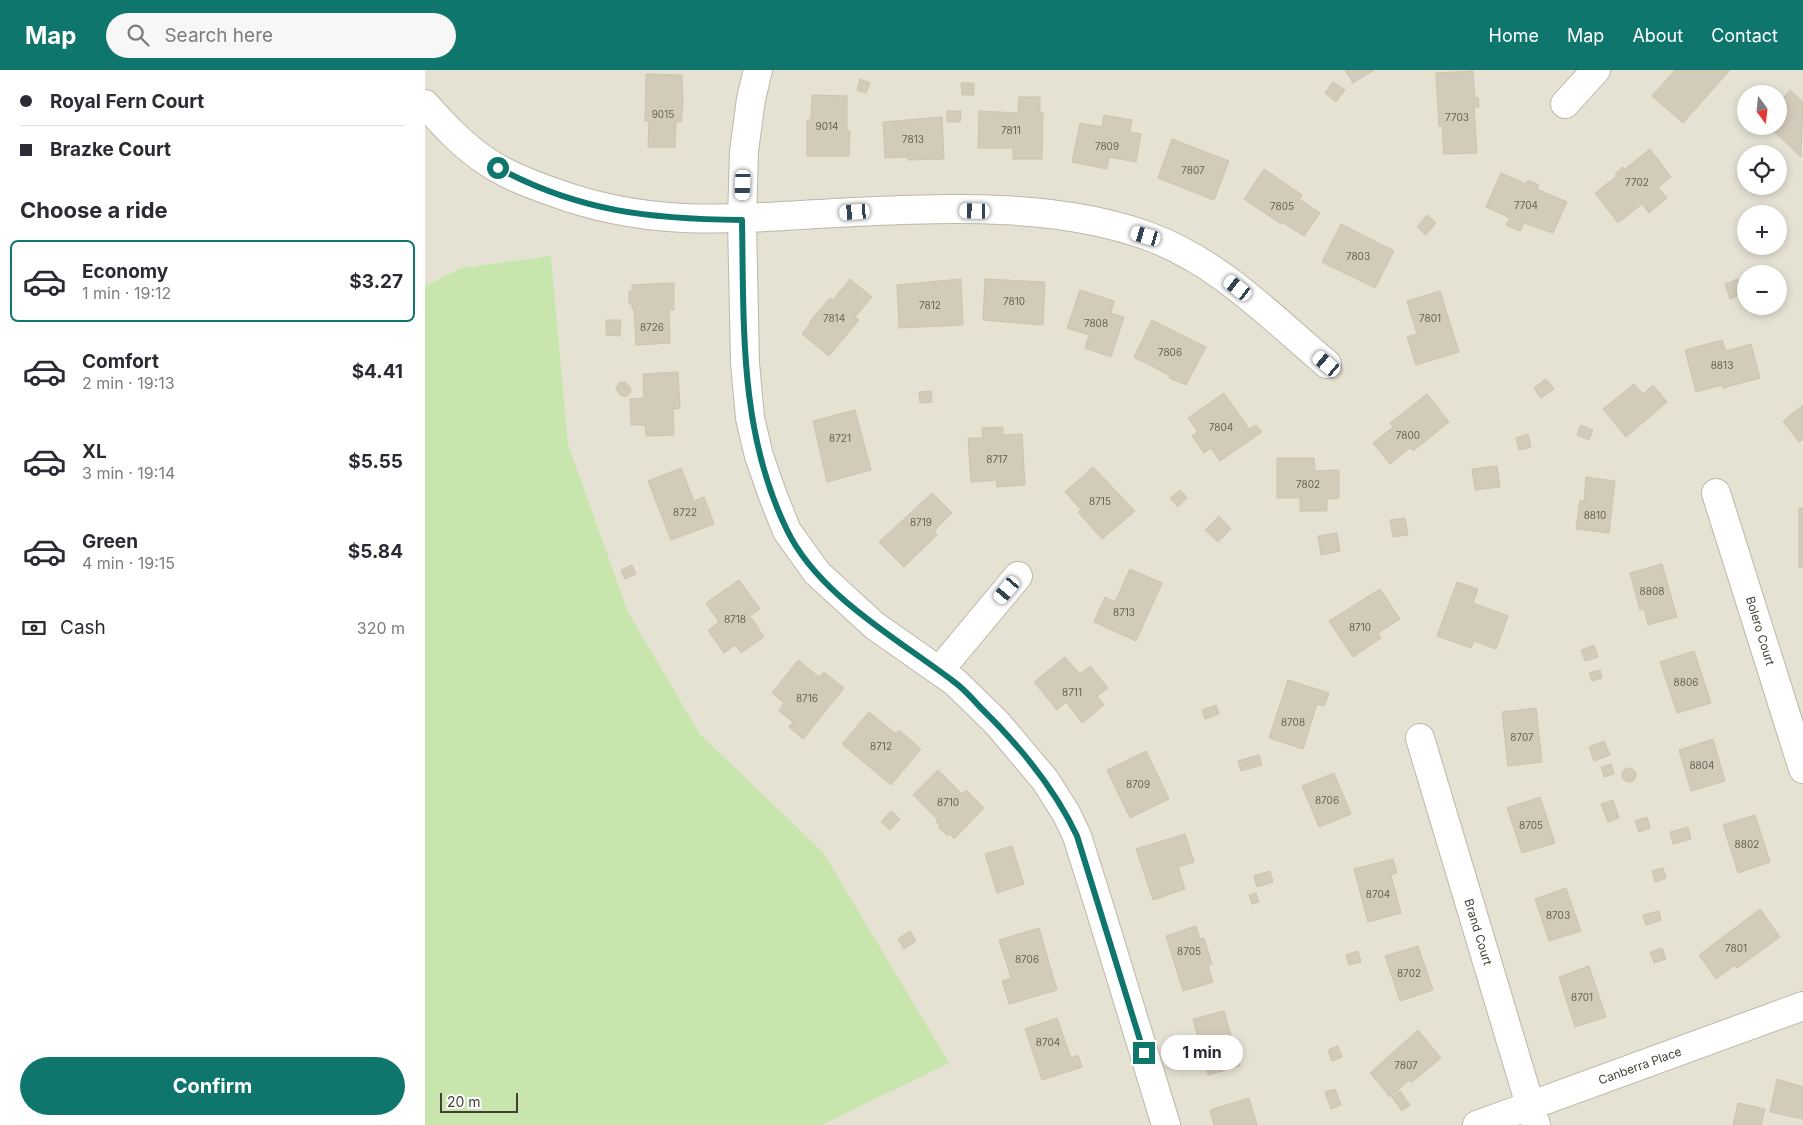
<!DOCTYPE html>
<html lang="en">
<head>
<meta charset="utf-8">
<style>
  body { margin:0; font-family:Inter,sans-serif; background:#f7f7f7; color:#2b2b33; height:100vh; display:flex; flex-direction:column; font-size:19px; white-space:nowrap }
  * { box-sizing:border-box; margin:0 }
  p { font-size:16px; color:#7c7c81 }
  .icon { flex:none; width:28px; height:28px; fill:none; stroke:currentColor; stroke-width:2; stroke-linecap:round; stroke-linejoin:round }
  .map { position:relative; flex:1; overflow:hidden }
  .side { display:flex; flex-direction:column; background:#fff; width:425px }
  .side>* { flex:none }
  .guide { display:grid; align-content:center; height:110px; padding:0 20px; background:#fff }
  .needle { width:32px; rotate:165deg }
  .tools { position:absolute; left:1312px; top:15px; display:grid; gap:10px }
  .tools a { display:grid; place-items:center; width:50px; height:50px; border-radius:50%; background:#fff; box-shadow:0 2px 8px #0003; font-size:25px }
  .scale { position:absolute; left:15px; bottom:12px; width:78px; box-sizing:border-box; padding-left:5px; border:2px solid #443f34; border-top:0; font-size:14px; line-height:18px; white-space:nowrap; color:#443f34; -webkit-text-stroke:4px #fff; paint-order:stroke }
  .end { position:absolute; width:22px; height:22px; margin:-11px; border:6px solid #0f766e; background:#fff; box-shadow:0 0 0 2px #fff }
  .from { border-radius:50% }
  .bubble { position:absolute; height:35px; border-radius:18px; background:#fff; box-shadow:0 2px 8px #0003; font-size:16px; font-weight:700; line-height:35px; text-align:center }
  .car { position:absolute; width:15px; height:30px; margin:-15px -8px; border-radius:6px; box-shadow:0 0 4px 1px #0007; background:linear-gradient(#fff 24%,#345 0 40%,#fff 0 76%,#345 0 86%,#fff 0) }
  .guide b { display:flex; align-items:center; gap:18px; height:48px; font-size:19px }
  .guide b+b { border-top:1px solid #e1e1e2 }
  .guide i { width:12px; height:12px; background:#2b2b33 }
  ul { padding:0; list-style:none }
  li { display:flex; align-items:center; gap:15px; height:82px; margin:0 10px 8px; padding:0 10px; border:2px solid transparent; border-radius:8px }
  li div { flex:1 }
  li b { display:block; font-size:19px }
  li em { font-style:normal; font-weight:700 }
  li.active { border-color:#0f766e }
  li>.icon { width:45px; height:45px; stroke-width:1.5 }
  h2 { padding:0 20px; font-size:22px; line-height:60px }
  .pay { display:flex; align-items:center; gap:12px; height:55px; padding:0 20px; font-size:19px }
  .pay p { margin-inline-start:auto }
  .button { display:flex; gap:10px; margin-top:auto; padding:10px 20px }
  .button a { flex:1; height:58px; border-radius:30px; background:#0f766e; color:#fff; font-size:20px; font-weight:700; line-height:58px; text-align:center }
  header { display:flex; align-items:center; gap:30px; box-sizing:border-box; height:70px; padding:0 25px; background:#0f766e; color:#fff }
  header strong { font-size:24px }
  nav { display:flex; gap:28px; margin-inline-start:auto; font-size:18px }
  .search { width:350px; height:45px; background:#f7f7f7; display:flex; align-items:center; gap:12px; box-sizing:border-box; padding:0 18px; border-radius:28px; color:#7c7c81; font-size:19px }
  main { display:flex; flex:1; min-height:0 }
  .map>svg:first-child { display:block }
</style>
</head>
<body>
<header>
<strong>Map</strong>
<div class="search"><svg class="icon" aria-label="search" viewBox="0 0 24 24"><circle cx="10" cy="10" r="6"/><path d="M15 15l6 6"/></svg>Search here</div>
<nav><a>Home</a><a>Map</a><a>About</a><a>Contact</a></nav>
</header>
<main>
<section class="side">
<div class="guide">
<b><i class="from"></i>Royal Fern Court</b>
<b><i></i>Brazke Court</b>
</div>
<h2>Choose a ride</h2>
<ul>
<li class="active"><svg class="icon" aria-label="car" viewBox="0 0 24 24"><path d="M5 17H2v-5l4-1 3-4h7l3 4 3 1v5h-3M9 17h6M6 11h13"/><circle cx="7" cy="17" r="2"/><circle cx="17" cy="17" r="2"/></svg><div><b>Economy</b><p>1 min · 19:12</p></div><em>$3.27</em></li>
<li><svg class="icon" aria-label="car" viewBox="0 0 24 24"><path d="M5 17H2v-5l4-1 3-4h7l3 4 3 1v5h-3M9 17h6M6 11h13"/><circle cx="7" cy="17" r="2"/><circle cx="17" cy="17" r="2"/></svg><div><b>Comfort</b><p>2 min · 19:13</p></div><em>$4.41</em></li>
<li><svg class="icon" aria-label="car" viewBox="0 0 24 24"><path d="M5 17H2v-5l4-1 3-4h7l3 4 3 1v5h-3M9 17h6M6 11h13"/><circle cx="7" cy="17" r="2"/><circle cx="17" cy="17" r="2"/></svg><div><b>XL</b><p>3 min · 19:14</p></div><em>$5.55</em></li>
<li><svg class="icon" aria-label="car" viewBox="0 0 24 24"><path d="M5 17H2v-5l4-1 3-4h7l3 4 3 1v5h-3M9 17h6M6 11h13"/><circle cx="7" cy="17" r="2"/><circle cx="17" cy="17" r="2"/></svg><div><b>Green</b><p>4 min · 19:15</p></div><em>$5.84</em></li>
</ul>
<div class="pay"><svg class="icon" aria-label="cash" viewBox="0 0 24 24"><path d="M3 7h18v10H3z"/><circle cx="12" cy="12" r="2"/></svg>Cash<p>320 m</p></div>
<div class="button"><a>Confirm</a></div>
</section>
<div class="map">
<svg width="1378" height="1055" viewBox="0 0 1378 1055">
  <rect width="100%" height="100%" fill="#f2efe4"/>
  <path fill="#e5e1d3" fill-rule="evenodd" d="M0,0H1378V1055H397L523,993L398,782L275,664L203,542L143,374L126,187L36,198L0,216ZM1321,24H1354V56H1321ZM1321,84H1354V116H1321ZM1321,144H1354V176H1321ZM1321,204H1354V236H1321Z"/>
  <path fill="#c8e5ae" d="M126,186L143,374L203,542L275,664L398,782L524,993L397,1055H0V216L36,198Z"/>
  <path fill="#d3cbba" stroke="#cdc3ae" d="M920,0H949L928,13Z
    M1250,0H1305L1258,53L1227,26Z
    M1048,1L1050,28L1053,27L1054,37H1049L1052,83L1019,84L1017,56H1014L1011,3Z
    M221,4L257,5L258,36L256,52H251L250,77H223L224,51H220Z
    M435,9L445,13L441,23L432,20Z
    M908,12L920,20L911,32L900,23Z
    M536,13H549V25H537Z
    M1365,20L1378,32L1376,87L1343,56H1354V33Z
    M387,25L422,26V61H425L424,86H382V50H386Z
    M594,27H615V43H618L617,89H588V78H553L554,41L593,43Z
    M522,41H536L535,52H522Z
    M679,45L707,50L705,62L716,64L711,92L684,87L682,99L647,92L655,53L677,57Z
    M517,47L519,89L483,90V87L460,88L458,52Z
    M747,69L804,91L789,130L733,108Z
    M1225,79L1246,107L1233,117L1242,128L1224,143L1217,134L1193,153L1170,123L1192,106L1190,104L1198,97L1200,99Z
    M839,99L877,125L874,129L895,143L879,166L857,152L856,154L819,129Z
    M1076,103L1101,114L1103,110L1114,115L1112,119L1142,132L1128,163L1099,153L1095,161L1081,155L1085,148L1061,137Z
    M1002,145L1011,153L1001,165L992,157Z
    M916,154L969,181L950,218L897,192Z
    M425,209L447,227L430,247L434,250L404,286L377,264L386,252L385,251L405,228L408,230Z
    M536,209L538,255L474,258L472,215Z
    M560,209L620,212L618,255L558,250Z
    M1313,209L1318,223L1305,229L1300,214Z
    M249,213V240H244L245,273L211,275L209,239H207V234H204V221H207V215Z
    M655,220L689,231L686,243L699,247L686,287L660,278L664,265L642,258Z
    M1015,221L1034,282L991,295L982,267L992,264L982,231Z
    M181,250H196L195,266L181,265Z
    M727,250L781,277L761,315L744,308L745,306L740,303L709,287Z
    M1297,270L1301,281L1326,274L1335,308L1298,318L1297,315L1271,322L1260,280Z
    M253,302L255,338L248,339L249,365L221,366L220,355H206L205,329L219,328L218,304Z
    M1121,309L1129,319L1116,328L1109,318Z
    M200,312L205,317L206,322L201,327L195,325L191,319L194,313Z
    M1209,314L1218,324L1228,315L1242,332L1201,367L1178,339Z
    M506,321L507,332L495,333L494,322Z
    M799,323L824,359L831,355L837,362L795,391L786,378L779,383L767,366L773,362L763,348Z
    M1002,324L1024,352L988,381L985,378L965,394L948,373L968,357L965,353Z
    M1378,335V369L1374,372L1358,351Z
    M430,340L446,400L402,412L388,351Z
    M1156,355L1168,360L1164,370L1152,365Z
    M578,357V365L597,364L600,415L572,417L571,410L546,412L543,368H558L557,358Z
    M1103,364L1106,377L1094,380L1091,368Z
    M852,388H889L890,401L914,400V428L902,429V441H875V428H852Z
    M1072,396L1075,417L1050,420L1047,399Z
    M668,397L710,441L677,469L653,442L656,440L640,422Z
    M256,398L269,431L279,427L289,454L246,470L223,411Z
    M1161,407L1190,411L1184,463L1151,459L1155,430L1159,431Z
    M755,420L762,428L753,437L745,428Z
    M507,423L527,443L509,461L512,465L479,497L454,472Z
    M1374,438H1378V497H1374Z
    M794,446L806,459L793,472L780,460Z
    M980,448L983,465L968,467L965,450Z
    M912,463L915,481L896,485L893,466Z
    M1237,494L1252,547L1223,555L1219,539L1215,540L1205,503Z
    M207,495L211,504L200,509L196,500Z
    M705,499L737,513L711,571L669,552L680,527L690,532Z
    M314,510L335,539L325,546L339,567L316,583L310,575L299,583L283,560L294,552L281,533Z
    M1032,512L1053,519L1048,533L1083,546L1071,579L1049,571L1046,578L1012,566Z
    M955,519L975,549L953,563L956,568L928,587L904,551Z
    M1169,575L1173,587L1160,591L1156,580Z
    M1269,581L1286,633L1252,643L1235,592Z
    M640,587L655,604L665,596L683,618L672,626L679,635L657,653L641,632L632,640L609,612Z
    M373,590L394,607L399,602L419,618L378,669L364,657L368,652L354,641L359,633L347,623Z
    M1175,600L1177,608L1167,611L1164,603Z
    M863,610L904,623L899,636L892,634L878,679L844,668Z
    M791,635L794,644L780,649L777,640Z
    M1111,638L1117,692L1083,696L1077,642Z
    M444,642L471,664L474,660L496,679L466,715L417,674Z
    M1288,669L1300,711L1266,721L1254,680Z
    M1179,671L1185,685L1169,691L1164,677Z
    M721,681L744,729L705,748L682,700Z
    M834,685L837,695L816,701L813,691Z
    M1186,694L1189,704L1179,707L1176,697Z
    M1197 705a7 7 0 1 1 14 0a7 7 0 1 1-14 0Z
    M513,700L537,724L541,720L559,738L529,769L525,764L523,766L514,758L515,756L511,751L513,750L488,725Z
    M909,703L926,744L894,757L877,716Z
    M1115,727L1130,773L1097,783L1082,738Z
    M1188,730L1194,748L1183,752L1176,734Z
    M466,741L475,749L465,760L456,752Z
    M1330,745L1345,792L1313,803L1298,755Z
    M1222,747L1225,758L1214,762L1210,751Z
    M1263,757L1266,769L1248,774L1245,762Z
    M760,764L769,792L753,797L760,819L728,830L711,779Z
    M587,776L599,814L572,823L560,784Z
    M968,789L972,803L966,805L976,843L943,852L929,799Z
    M1238,798L1241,808L1230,812L1227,801Z
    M845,801L848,812L832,817L829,806Z
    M1141,818L1156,861L1124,871L1110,829Z
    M831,823L834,832L827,834L824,825Z
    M1335,839L1355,867L1312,898L1310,895L1291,909L1274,885Z
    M1234,841L1236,850L1221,855L1218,845Z
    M771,856L775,869L779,868L787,894L783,895L788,912L758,921L741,866Z
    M614,858L632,920L584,934L577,911L586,908L574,870Z
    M485,861L491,871L479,879L473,869Z
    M993,876L1008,920L975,931L960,886Z
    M1237,878L1241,889L1229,893L1225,882Z
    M933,881L936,892L924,895L921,885Z
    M1164,896L1181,947L1150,957L1134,907Z
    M799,941L815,996L783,1005L768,949Z
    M632,948L646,988L653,985L657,997L617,1010L600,959Z
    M993,960L1016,988L987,1012L984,1010L965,1027L945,1003Z
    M913,976L917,987L907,991L903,980Z
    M1352,1009L1378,1017V1049L1345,1042Z
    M910,1019L916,1035L906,1039L900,1022Z
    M975,1021L985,1035L977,1041L967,1027Z
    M824,1028L832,1055H789L785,1040Z
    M1313,1033L1340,1039L1336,1055H1308Z"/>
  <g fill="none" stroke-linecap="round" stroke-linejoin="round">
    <defs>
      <path id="minor" d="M333,0L326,29L319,81L317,150L320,293L325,348L334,386L348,426L362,461L392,503L450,556L530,612L572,653L620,710L641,743L652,766L675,839L741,1055
        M0,34C18,54 38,76 61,91C81,105 105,114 128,122C233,161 322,147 430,142C526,138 631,133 723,166C794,192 845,246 902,294
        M1140,34L1171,0
        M1291,423L1378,699
        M514,601L593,506
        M995,668L1111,1055
        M1052,1055L1378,936"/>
    </defs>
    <use href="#minor" stroke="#bdb7a7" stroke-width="30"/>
    <use href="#minor" stroke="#fff" stroke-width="28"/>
  </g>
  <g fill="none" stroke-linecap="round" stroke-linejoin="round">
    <path stroke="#0f766e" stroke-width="6" d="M73,98C155,142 226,149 317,150C319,256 314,362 362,460C393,525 473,569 528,611C538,618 547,628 555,637C594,675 629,717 652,766L719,983"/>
  </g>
  <g text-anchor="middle" stroke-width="5" stroke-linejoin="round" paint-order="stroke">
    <g font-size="10" fill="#686256">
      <text x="238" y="48">9015</text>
      <text x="1032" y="51">7703</text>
      <text x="402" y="60">9014</text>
      <text x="586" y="64">7811</text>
      <text x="488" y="73">7813</text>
      <text x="682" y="80">7809</text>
      <text x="768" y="104">7807</text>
      <text x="1212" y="116">7702</text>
      <text x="1101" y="139">7704</text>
      <text x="857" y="140">7805</text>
      <text x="933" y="190">7803</text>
      <text x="589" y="235">7810</text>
      <text x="505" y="239">7812</text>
      <text x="409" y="252">7814</text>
      <text x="1005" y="252">7801</text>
      <text x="671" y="257">7808</text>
      <text x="227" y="261">8726</text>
      <text x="745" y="286">7806</text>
      <text x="1297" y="299">8813</text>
      <text x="796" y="361">7804</text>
      <text x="983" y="369">7800</text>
      <text x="415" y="372">8721</text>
      <text x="572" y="393">8717</text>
      <text x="883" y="418">7802</text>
      <text x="675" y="435">8715</text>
      <text x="260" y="446">8722</text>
      <text x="1170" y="449">8810</text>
      <text x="496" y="456">8719</text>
      <text x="1227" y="525">8808</text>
      <text x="699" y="546">8713</text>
      <text x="310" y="553">8718</text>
      <text x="935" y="561">8710</text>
      <text x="1261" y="616">8806</text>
      <text x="647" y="626">8711</text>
      <text x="382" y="632">8716</text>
      <text x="868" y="656">8708</text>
      <text x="1097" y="671">8707</text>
      <text x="456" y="680">8712</text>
      <text x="1277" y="699">8804</text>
      <text x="713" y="718">8709</text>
      <text x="902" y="734">8706</text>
      <text x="523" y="736">8710</text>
      <text x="1106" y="759">8705</text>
      <text x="1322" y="778">8802</text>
      <text x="953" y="828">8704</text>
      <text x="1133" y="849">8703</text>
      <text x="1311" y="882">7801</text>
      <text x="764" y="885">8705</text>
      <text x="602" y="893">8706</text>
      <text x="984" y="907">8702</text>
      <text x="1157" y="931">8701</text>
      <text x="623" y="976">8704</text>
      <text x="981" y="999">7807</text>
    </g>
    <g font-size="12" fill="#443f34" stroke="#fff">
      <text transform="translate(1335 561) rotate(73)" y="4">Bolero Court</text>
      <text transform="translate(1053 862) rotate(73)" y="4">Brand Court</text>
      <text transform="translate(1215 996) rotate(-20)" y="4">Canberra Place</text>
    </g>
  </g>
</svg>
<div class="tools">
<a><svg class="needle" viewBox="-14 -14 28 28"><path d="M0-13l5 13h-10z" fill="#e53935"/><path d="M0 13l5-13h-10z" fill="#7c7c81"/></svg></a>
<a><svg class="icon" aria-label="locate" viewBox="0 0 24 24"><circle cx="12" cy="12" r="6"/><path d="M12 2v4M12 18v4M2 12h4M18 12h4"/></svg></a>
<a>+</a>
<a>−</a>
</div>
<div class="scale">20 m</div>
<i class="end from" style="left:73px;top:98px"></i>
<i class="end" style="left:719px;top:983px"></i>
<div class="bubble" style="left:736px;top:965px;width:82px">1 min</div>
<i class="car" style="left:318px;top:115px;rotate:182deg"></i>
<i class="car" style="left:550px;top:141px;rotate:271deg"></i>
<i class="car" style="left:430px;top:142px;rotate:266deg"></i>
<i class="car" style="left:721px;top:166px;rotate:286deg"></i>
<i class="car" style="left:813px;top:218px;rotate:308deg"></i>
<i class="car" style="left:902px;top:294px;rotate:310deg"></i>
<i class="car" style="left:582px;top:520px;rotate:220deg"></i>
</div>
</main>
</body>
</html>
